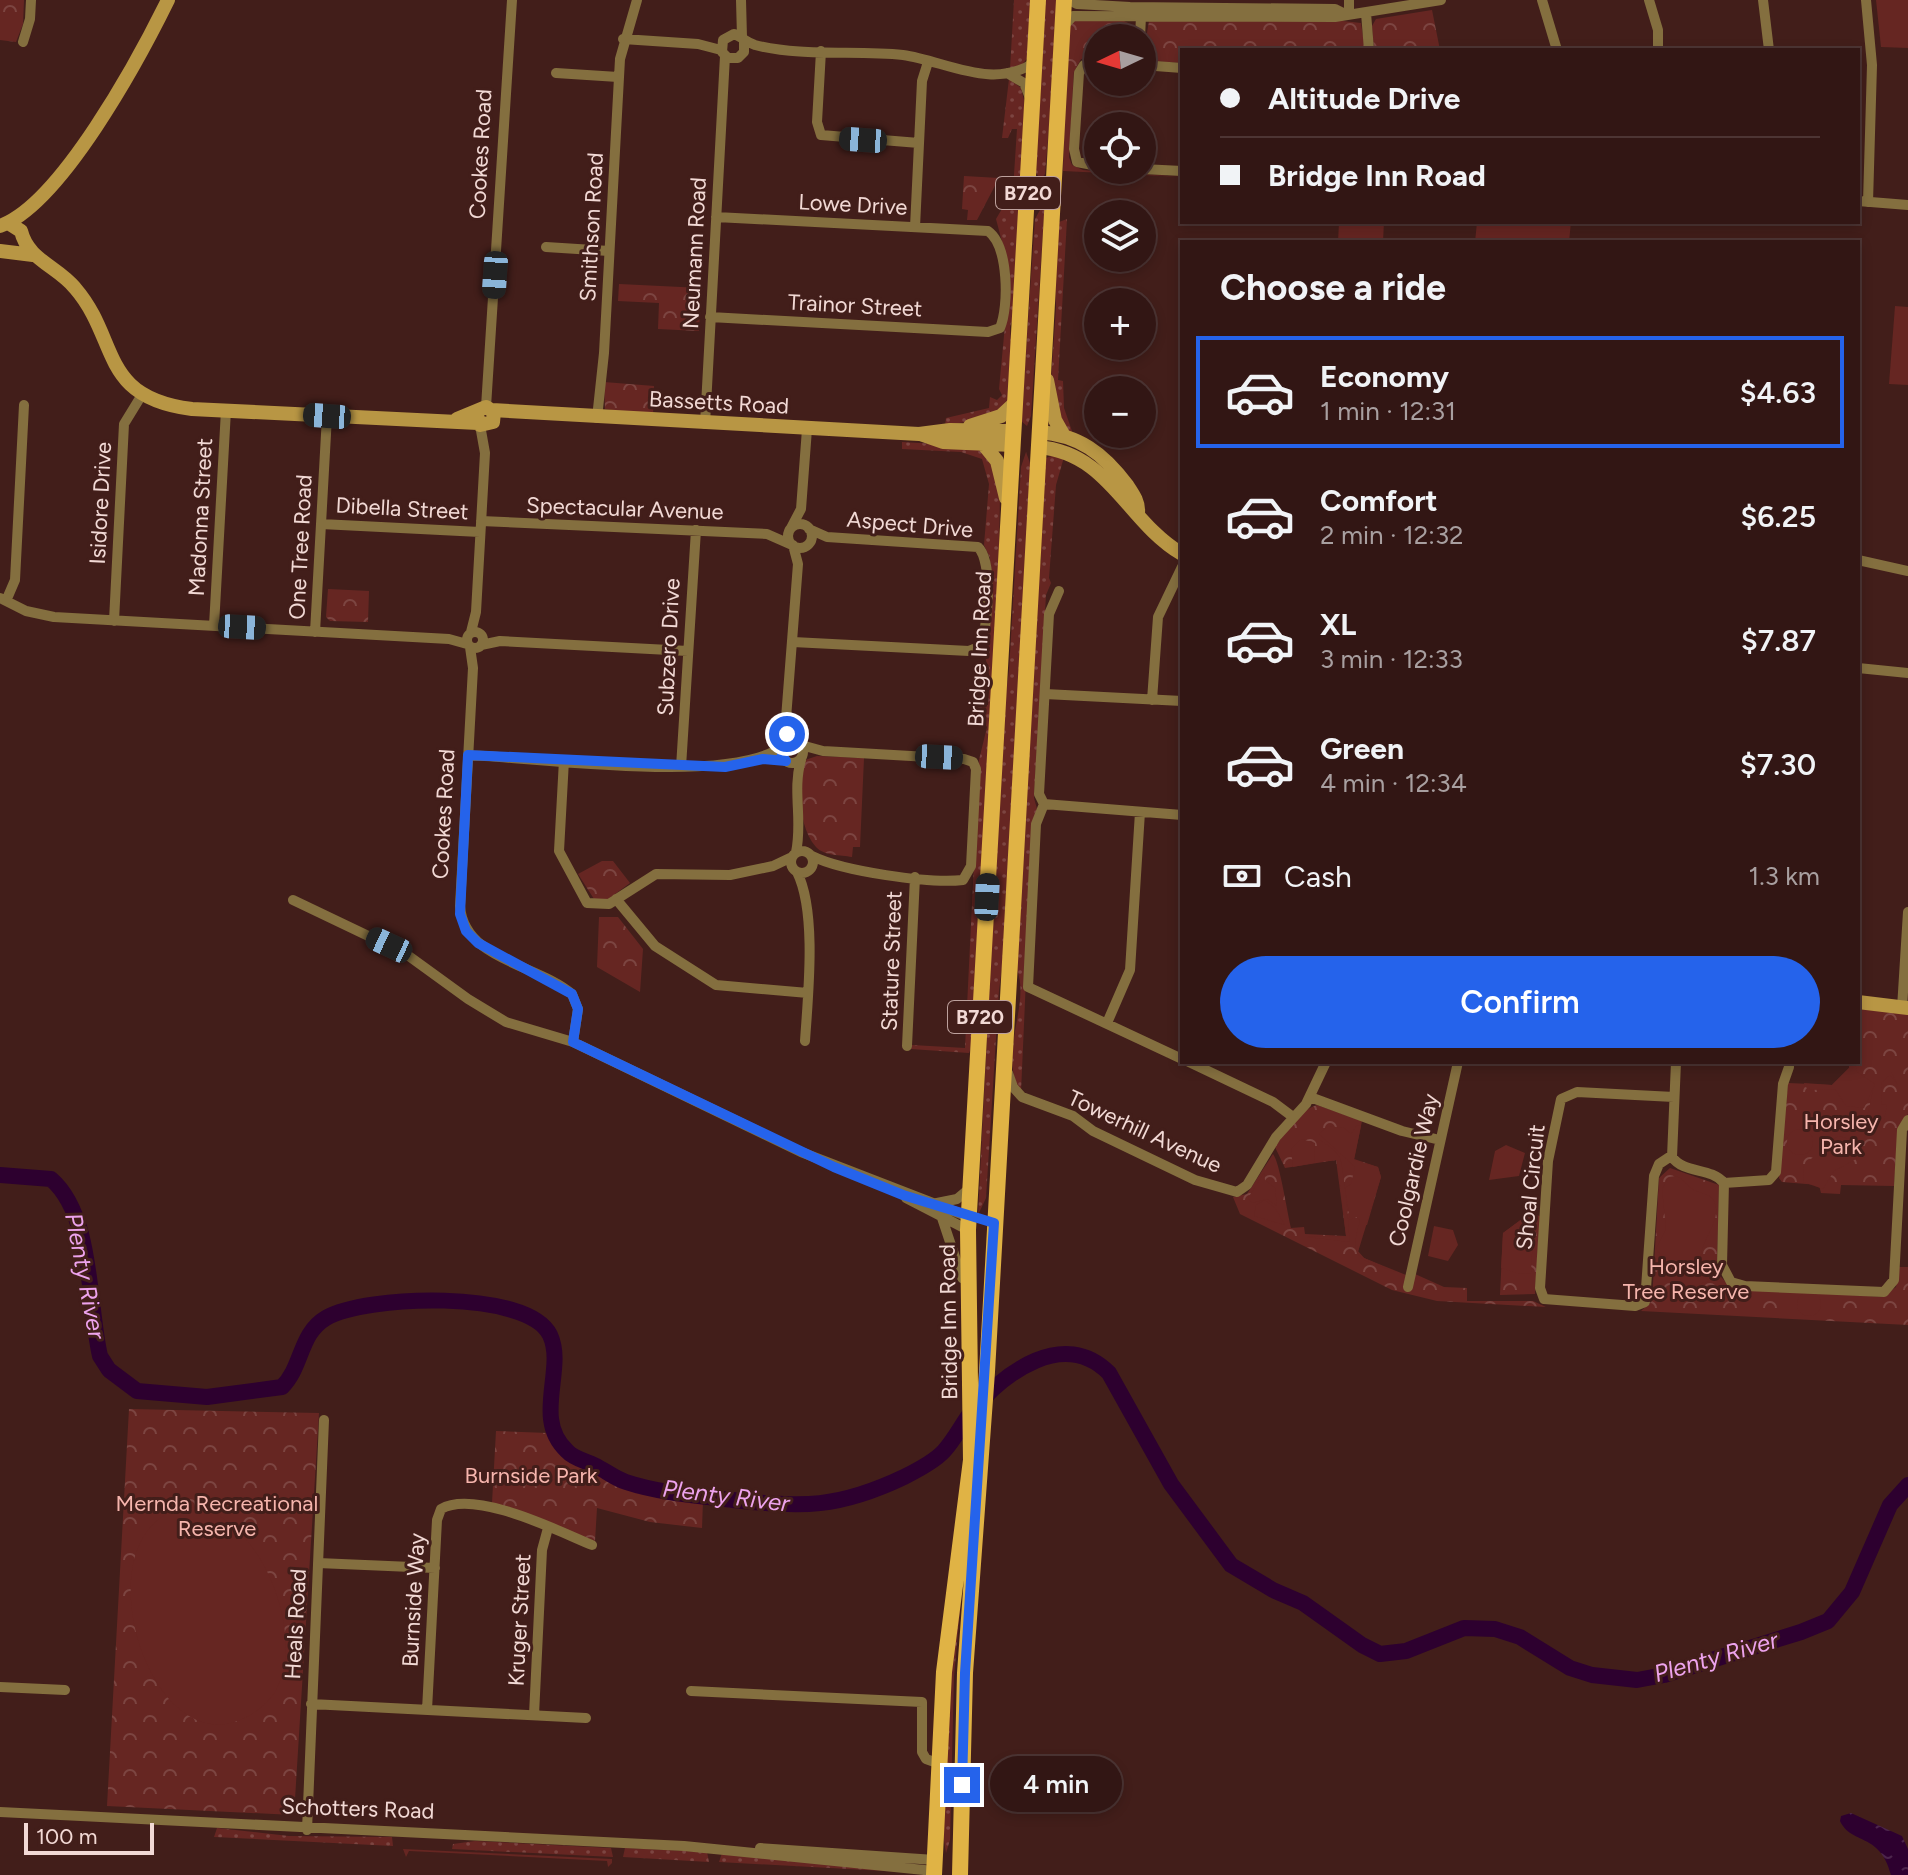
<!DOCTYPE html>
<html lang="en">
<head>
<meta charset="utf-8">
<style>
  body { margin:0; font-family:Figtree,sans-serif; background:#3a1f1d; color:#f1f3f6; height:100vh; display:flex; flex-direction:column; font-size:30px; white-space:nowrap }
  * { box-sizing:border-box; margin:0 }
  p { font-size:26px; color:#a89fa0 }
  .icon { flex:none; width:44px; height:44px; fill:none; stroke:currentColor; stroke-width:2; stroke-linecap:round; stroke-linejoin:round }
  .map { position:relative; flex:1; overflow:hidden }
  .details { position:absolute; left:1180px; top:240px; width:680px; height:824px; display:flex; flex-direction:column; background:#321614; border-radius:0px; box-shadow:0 4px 12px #0003,0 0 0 2px #4d3534 }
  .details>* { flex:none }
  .banner { position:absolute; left:1180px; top:48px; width:680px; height:176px; border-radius:0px; box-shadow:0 4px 12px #0003,0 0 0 2px #4d3534; display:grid; align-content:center; height:176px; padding:0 40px; background:#321614 }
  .needle { width:52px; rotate:265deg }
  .buttons { position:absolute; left:1084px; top:24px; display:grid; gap:16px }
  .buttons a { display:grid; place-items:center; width:72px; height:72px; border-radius:50%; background:#321614; box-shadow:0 4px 12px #0003,0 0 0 2px #4d3534; font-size:40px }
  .scale { position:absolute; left:24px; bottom:20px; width:130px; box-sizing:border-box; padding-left:8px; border:4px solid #f2d9d5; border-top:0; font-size:22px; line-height:28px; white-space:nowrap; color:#f2d9d5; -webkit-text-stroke:6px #421e1a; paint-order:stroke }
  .end { position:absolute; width:36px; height:36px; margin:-18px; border:10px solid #2563eb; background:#fff; box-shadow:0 0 0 4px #fff }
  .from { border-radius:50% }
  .bubble { position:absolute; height:56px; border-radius:28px; background:#321614; box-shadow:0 4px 12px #0003,0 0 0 2px #4d3534; font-size:26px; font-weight:600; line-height:56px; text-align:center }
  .car { position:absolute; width:24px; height:48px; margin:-24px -12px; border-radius:10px; box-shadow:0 0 6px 2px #0007; background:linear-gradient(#222 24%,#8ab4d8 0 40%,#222 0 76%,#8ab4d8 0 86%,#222 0) }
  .banner b { display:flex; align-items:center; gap:28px; height:76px; font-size:30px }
  .banner b+b { border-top:2px solid #4d3534 }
  .banner i { width:20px; height:20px; background:#f1f3f6 }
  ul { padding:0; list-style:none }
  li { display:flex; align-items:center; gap:24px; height:112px; margin:0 16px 12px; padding:0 24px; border:4px solid transparent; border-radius:0px }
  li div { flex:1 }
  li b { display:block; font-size:30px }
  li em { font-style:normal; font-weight:600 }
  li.on { border-color:#2563eb }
  li>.icon { width:72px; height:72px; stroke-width:1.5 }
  h2 { padding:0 40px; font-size:36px; line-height:96px }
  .pay { display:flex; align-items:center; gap:20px; height:88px; padding:0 40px; font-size:30px }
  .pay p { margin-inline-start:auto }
  .action { display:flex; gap:16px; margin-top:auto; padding:16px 40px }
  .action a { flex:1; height:92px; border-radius:48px; background:#2563eb; color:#fff; font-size:32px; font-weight:600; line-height:92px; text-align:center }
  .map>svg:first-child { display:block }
</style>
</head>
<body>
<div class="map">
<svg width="1908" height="1875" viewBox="0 0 1908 1875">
  <defs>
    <pattern id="grass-dots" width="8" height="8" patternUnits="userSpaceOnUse" patternTransform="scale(2)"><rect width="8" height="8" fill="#662622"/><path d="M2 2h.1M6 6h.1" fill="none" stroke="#7c4541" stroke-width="1.8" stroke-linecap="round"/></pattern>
    <pattern id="park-crowns" width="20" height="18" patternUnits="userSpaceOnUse" patternTransform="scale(2)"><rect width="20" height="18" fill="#662622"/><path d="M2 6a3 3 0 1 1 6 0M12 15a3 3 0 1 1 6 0" fill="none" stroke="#7c4541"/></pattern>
    <pattern id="water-ripples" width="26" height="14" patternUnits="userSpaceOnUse" patternTransform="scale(2)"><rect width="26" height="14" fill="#2d002f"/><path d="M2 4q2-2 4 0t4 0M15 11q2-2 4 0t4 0" fill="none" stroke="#4c254c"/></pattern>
  </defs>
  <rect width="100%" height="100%" fill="#421e1a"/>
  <path fill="url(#grass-dots)" d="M1014,0H1034L1028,57L1022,65L1010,69Z
    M1043,0H1060L1045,174L1041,180L1034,170Z
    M1009,79L1021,88L1024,100L1023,181L1017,306L1010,327L1013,371L1008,406L973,421L945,425L946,418L989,408L990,397L997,400L1002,395L999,389L1010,272L996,219L1013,190L1017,129H1012L1008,138H1002Z
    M1045,201L1031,416L1027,426L1021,421L1035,219Z
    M1067,219L1058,380L1063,381L1064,408L1073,434L1063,429L1051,380L1056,307L1054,263L1059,222Z
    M902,442L973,446L991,458L1000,492L998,614L975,1039L969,1053L911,1049L912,1045L965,1048L979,760L987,727L984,723L976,724L977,705H988L990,679L984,651L988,642L990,558L984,545L989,484L982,459L961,452L902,449Z
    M1026,452L1031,466L1005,946L999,990L986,1198L978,1215L1003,713L1009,671L1021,467Z
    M1054,455L1064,457L1056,485L1049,578L1051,583L1046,595L1034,798L1037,809L1033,820L1021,1092C997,1054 1031,1005 1017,970L1036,578L1041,560L1039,519L1046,458Z
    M962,1589L954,1676L950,1840L946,1853L943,1834L951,1676Z
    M217,1828L289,1836L392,1837L393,1846L214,1837Z
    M475,1841L611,1848L613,1857L452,1849L453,1844Z
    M625,1848L707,1852L709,1862L623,1857Z
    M722,1853L903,1872L719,1862Z"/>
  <path fill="url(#park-crowns)" d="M0,0H24L23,24L16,42L0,40Z
    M1432,10L1440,50H1374L1372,26L1376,19Z
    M1120,19L1134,26L1136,38H1098V59H1081L1074,72L1066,71L1069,26L1073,21Z
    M1334,20L1361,23L1365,50H1182V63L1151,61L1144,51L1149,21Z
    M964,176L999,178L977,220H967L968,210L962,209Z
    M619,284L701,288L699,331L658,329L659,303L618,301Z
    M604,382L654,386L653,416L605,409Z
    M328,589L369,591L368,622L330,621L326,617Z
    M817,756L864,758L860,847H853L852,857C841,855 824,856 816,847C798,827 797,784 805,760Z
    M602,861H613L630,883L607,900L594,899L578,874Z
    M599,917H618L643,949L640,992L597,967Z
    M1858,1009L1908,1013V1114L1898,1128L1894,1186L1841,1185L1840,1194L1821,1193L1819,1185L1782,1182L1779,1178L1788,1083L1832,1085L1849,1068V1062H1858Z
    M1317,1105L1362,1121L1354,1159L1378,1167L1381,1177L1367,1225H1364L1358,1251L1364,1258L1406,1275L1404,1287L1415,1274L1444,1287L1467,1288V1301H1533L1546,1307L1437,1301L1392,1290L1240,1214L1233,1197L1247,1194L1273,1154C1280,1163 1287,1212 1291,1228L1304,1227L1305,1234L1346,1236L1336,1160L1285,1168L1275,1147C1285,1133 1299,1110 1317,1105Z
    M1670,1168L1719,1185L1717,1266L1721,1277L1731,1287L1883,1297L1896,1287L1899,1267H1908V1325L1641,1311L1652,1301L1659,1178Z
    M1536,1215L1540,1216L1535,1294L1500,1295L1503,1233L1526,1216Z
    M129,1409L319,1413L294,1815L107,1806Z
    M496,1431L548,1433C558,1456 570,1456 590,1468C597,1472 602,1479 610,1483C640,1496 672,1495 703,1500L702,1528L650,1522L597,1508L595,1541L492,1503Z"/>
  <path fill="#662622" d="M1876,0H1908V48L1881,47Z
    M1066,61L1072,63L1074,69L1069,157L1072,165L1083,170L1182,177L1063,171Z
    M1339,222H1384L1383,242H1338Z
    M1477,222H1571L1569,242H1475Z
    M1895,306L1908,307V385L1889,384Z
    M1849,1062H1855L1857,1072L1875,1084L1864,1108L1846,1106L1835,1089L1812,1090L1805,1087L1804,1083L1832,1085L1849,1068Z
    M1891,1072L1898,1085L1890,1075L1882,1082L1881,1104L1887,1105L1884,1120L1867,1117L1873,1090Z
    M1357,1125L1361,1126L1354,1160L1378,1167L1381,1177L1358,1252L1364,1258L1396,1272C1360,1259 1348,1261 1360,1221L1357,1217L1350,1220L1345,1188L1351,1184L1355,1167L1319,1134L1328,1126L1344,1128L1351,1134Z
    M1787 1142a13 13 0 1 1 26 0a13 13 0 1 1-26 0Z
    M1839,1136L1862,1143L1858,1158L1834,1171L1823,1189L1803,1182L1804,1166L1829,1141Z
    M1301,1139L1315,1143L1314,1163L1293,1167L1291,1149Z
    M1320,1140C1327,1145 1336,1150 1340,1158C1343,1164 1351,1237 1349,1242L1307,1237L1346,1236L1337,1160L1320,1162Z
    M1506,1145L1525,1153L1519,1176L1489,1180L1495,1151Z
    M1264,1173L1265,1180L1275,1188L1277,1206L1267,1199L1252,1203L1248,1198Z
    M1676,1176C1684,1179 1685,1184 1691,1188C1698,1194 1709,1192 1714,1201C1726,1226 1683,1252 1709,1281L1687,1288L1656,1249L1666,1229L1662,1189L1669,1177Z
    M1265,1200L1275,1208L1285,1225L1254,1216L1256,1205Z
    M1534,1215L1531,1273L1519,1274L1501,1268L1503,1233L1526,1216Z
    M1434,1226L1453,1230L1458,1245L1448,1261L1428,1256Z
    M1797 1304a12 12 0 1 1 24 0a12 12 0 1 1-24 0Z
    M186,1507C256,1506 307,1631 277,1688C270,1702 256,1713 242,1719C147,1763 77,1529 186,1507Z
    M403,1849L612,1859V1863L608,1867L607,1861L409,1851L406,1857Z"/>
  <path fill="url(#water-ripples)" d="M1851,1813L1902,1836L1908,1849V1875H1891C1880,1832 1851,1845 1840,1821L1841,1816Z"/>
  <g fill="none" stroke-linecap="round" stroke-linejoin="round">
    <path stroke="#2d002f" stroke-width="16" d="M0,1175L51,1179C93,1215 88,1304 100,1356L109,1370L137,1391L207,1397L282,1387C303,1366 299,1334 326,1318C365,1295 528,1289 550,1335C566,1369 532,1419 567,1451C573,1458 585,1461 594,1465C605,1470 614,1478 626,1482C659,1493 698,1496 733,1500C802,1508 839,1508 904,1477C916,1471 935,1461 944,1451C955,1439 962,1424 972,1411C1005,1372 1064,1328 1109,1373L1171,1484L1231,1565L1273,1590L1303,1603L1362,1645L1380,1654L1406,1651L1464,1628L1495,1629L1520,1637L1570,1668L1592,1675L1637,1680L1664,1675L1801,1632L1828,1621L1852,1592L1890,1505L1908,1485"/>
    <path stroke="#846f3f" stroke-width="10" d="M741,0L742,37
      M1069,0L1077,4L1130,7L1335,9L1345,14
      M1349,0V14
      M1542,0L1557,50
      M1649,0L1658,30V50
      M1763,0L1769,50
      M1866,0L1872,65L1868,202
      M1366,13L1369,50
      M1063,27L1073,16L1335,17L1441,0
      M1140,38L1141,16
      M623,39L698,44L721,50
      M744,41V52L738,58H728L722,52L723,40L734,34C742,37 746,42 755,45C802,57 855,50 903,55C946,61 993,91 1035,62
      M23,42L30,19L31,0
      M821,51L817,122L821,135L919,143
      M1098,64L1084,65L1079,73L1074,149L1077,162L1098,166
      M1142,65L1182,68
      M556,73L618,77
      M1007,73L1024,83L1030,98
      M1142,169L1182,171
      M1858,201L1908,205
      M915,227L922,81L928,62
      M546,247L609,251
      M710,317L988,332L1000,328C1009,307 1009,246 988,231L716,217
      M486,407L512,0
      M597,418L604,353L620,59L637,0
      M705,424L725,56
      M481,521L767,534L792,545
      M321,524L480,532
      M788 536a12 12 0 1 1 24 0a12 12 0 1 1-24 0Z
      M791,528L801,509L807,429
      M1858,560L1908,571
      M0,598L26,611L54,617L449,639L467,644
      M6,601L15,580L24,405
      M114,621L124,424L143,393
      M214,626L226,410
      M467 640a8 8 0 1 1 16 0a8 8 0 1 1-16 0Z
      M315,632L327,416
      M471,632L476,612L485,453L480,425
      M793,642L969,651L979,647C989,629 993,561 978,547L827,537L809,529
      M481,645L500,641L688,651
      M470,647L473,668L460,906C464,960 537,964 572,994L578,1009L573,1042
      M1858,668L1908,673
      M1045,694L1182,701
      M1152,700L1158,617L1182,567
      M781 752a11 11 0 1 1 22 0a11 11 0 1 1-22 0Z
      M784,744L798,564L793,545
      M801,745L823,751L964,759L973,762L976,769L971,866L963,880C929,884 842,871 812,856
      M468,755C541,758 726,785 782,747
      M564,760L559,851L587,903L609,904L656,874L730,875L773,866L792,857
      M681,767L696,530
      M1044,804L1036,824L1028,987L1182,1059
      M1044,804L1039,794L1049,614L1059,591
      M1044,804L1182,815
      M791 862a11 11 0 1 1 22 0a11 11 0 1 1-22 0Z
      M796,852C803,821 792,790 801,760
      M797,872C817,912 808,995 805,1041
      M616,899L655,946L716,985L808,993
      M293,900L406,954L468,999L506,1022L573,1042L801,1152L969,1217
      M1902,1008L1908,912
      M1107,1023L1130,970L1140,812
      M907,1046L915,877
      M1189,1062L1273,1102L1293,1117
      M1676,1062L1672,1157C1684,1174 1711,1167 1724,1183
      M1008,1073L1013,1087L1022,1097L1073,1116L1093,1131L1195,1180L1237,1192L1247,1185L1276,1137L1306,1104L1326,1062
      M1310,1097L1402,1131L1440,1140
      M1671,1156L1659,1164L1654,1176L1645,1302L1635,1306L1544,1299L1540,1288L1548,1161L1561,1099L1577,1092L1674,1097
      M1724,1183L1722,1265L1731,1282L1745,1286L1884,1292L1894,1280L1902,1130L1908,1120
      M1724,1183L1769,1180L1776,1172L1783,1084L1789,1067
      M906,1198L968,1230
      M937,1203L957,1199L970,1188
      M942,1218L962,1278
      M1408,1287L1458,1062
      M318,1563L435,1568
      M0,1687L65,1690
      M691,1691L922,1702V1752L926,1759L940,1764
      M311,1704L586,1718
      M427,1710L437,1520L441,1509C475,1489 558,1531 592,1545
      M534,1715L542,1550L548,1528
      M0,1812L684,1846L934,1871
      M307,1830L324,1420
      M760,1848L935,1860"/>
    <path stroke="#b89644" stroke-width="14" d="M10,224L21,231C28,260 57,266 75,288C120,340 98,397 192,409L478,423
      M0,226C61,204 139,59 168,0
      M0,251L33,255
      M1047,380L1055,420L1064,436
      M492,410L919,434L950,430L1014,431
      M457,419L486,407L494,412L493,422L480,425L476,413
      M970,426L1001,416L1015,403
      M1039,432C1079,435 1103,453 1127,485C1133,494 1139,502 1138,513
      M920,434L943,442L1013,445
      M984,445L997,461L1006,498
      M1038,447C1110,453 1126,521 1182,554
      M1858,1002L1908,1008"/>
    <path stroke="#e0b345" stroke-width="16" d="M934,1875L944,1672L971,1460L968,1230L1038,0
      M960,1875L965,1673L987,1372L1064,0"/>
  </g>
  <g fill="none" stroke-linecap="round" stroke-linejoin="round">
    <path stroke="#2563eb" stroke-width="10" d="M787,734L789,721L796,741L783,746L782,755L786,761L763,759L725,767L468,755L460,914L466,931L478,943L572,994L578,1009L573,1042L834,1167L903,1195L994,1223L965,1673L962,1785"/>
  </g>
  <g text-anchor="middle" stroke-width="6" stroke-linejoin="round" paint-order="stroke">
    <g fill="#421e1a" stroke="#bda19d" stroke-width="2">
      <rect x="996" y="177" width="64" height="32" rx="6"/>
      <rect x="948" y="1001" width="64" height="32" rx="6"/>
    </g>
    <g font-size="20" font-weight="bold" fill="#f2d9d5">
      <text x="1028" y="200">B720</text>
      <text x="980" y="1024">B720</text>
    </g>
    <g font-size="22" fill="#f2d9d5" stroke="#421e1a">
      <text transform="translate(480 154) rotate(-87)" y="8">Cookes Road</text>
      <text transform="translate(853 204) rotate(3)" y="8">Lowe Drive</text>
      <text transform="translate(591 227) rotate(-87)" y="8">Smithson Road</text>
      <text transform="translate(694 253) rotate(-87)" y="8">Neumann Road</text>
      <text transform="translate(855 305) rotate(3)" y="8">Trainor Street</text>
      <text transform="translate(719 402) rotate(3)" y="8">Bassetts Road</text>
      <text transform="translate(100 503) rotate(-87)" y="8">Isidore Drive</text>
      <text transform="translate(402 508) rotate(3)" y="8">Dibella Street</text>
      <text transform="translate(625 508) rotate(2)" y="8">Spectacular Avenue</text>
      <text transform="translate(200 517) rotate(-87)" y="8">Madonna Street</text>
      <text transform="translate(910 524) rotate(5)" y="8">Aspect Drive</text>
      <text transform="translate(300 547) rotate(-87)" y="8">One Tree Road</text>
      <text transform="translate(668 647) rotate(-87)" y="8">Subzero Drive</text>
      <text transform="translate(979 649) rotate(-87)" y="8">Bridge Inn Road</text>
      <text transform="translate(443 814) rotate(-87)" y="8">Cookes Road</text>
      <text transform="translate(891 961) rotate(-88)" y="8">Stature Street</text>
      <text transform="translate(1145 1131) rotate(25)" y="8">Towerhill Avenue</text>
      <text transform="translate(1413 1170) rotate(-77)" y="8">Coolgardie Way</text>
      <text transform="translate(1530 1187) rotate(-84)" y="8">Shoal Circuit</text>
      <text transform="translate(948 1322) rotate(-91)" y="8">Bridge Inn Road</text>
      <text transform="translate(413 1600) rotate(-87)" y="8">Burnside Way</text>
      <text transform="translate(519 1620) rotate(-87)" y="8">Kruger Street</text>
      <text transform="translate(295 1624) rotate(-87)" y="8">Heals Road</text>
      <text transform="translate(358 1808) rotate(2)" y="8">Schotters Road</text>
    </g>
    <g font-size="22" fill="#f6b5ad" stroke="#421e1a">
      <text x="1841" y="1129">Horsley<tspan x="1841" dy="25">Park</tspan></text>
      <text x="1686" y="1274">Horsley<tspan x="1686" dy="25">Tree Reserve</tspan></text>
      <text x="531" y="1483">Burnside Park</text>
      <text x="217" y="1511">Mernda Recreational<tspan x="217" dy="25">Reserve</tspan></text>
    </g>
    <g font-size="24" font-style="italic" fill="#eda3ed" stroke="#421e1a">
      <text transform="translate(85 1276) rotate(79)" y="8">Plenty River</text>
      <text transform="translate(726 1496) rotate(7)" y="8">Plenty River</text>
      <text transform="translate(1716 1657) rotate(-16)" y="8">Plenty River</text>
    </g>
  </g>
</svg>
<div class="buttons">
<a><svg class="needle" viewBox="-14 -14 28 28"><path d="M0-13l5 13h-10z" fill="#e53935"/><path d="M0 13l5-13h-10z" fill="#a89fa0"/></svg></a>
<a><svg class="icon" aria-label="locate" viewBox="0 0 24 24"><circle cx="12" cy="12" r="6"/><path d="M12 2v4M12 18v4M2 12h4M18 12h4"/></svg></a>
<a><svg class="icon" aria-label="layers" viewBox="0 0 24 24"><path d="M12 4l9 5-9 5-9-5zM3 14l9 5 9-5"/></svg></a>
<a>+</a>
<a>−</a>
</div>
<div class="scale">100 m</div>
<i class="end from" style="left:787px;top:734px"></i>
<i class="end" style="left:962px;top:1785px"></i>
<div class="bubble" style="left:990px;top:1756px;width:132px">4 min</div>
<i class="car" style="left:863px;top:140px;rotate:274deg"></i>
<i class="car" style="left:495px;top:275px;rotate:184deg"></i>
<i class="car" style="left:327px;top:416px;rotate:274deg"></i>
<i class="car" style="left:242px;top:627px;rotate:93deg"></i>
<i class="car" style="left:939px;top:757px;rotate:93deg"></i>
<i class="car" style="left:987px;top:897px;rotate:3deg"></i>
<i class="car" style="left:389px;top:945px;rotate:295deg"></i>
<div class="banner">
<b><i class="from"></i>Altitude Drive</b>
<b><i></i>Bridge Inn Road</b>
</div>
<section class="details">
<h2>Choose a ride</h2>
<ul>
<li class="on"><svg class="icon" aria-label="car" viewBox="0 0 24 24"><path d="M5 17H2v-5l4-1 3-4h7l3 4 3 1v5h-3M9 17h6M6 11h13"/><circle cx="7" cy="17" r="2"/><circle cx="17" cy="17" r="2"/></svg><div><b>Economy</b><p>1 min · 12:31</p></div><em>$4.63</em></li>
<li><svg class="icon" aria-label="car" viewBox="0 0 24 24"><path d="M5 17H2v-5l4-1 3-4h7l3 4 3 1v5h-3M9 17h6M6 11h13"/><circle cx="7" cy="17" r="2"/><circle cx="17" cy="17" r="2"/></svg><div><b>Comfort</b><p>2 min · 12:32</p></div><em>$6.25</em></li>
<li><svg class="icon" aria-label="car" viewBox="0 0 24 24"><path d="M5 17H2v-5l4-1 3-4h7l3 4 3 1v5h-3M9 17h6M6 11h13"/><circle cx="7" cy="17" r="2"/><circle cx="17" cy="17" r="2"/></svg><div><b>XL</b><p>3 min · 12:33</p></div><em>$7.87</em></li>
<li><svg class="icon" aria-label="car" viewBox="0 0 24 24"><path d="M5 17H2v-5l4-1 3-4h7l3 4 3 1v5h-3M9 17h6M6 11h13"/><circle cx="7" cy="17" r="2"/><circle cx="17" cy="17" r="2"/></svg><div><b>Green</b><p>4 min · 12:34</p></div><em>$7.30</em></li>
</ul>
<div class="pay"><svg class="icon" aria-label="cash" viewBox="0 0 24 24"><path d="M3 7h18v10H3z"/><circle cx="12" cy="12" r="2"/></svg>Cash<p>1.3 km</p></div>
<div class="action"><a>Confirm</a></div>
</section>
</div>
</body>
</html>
